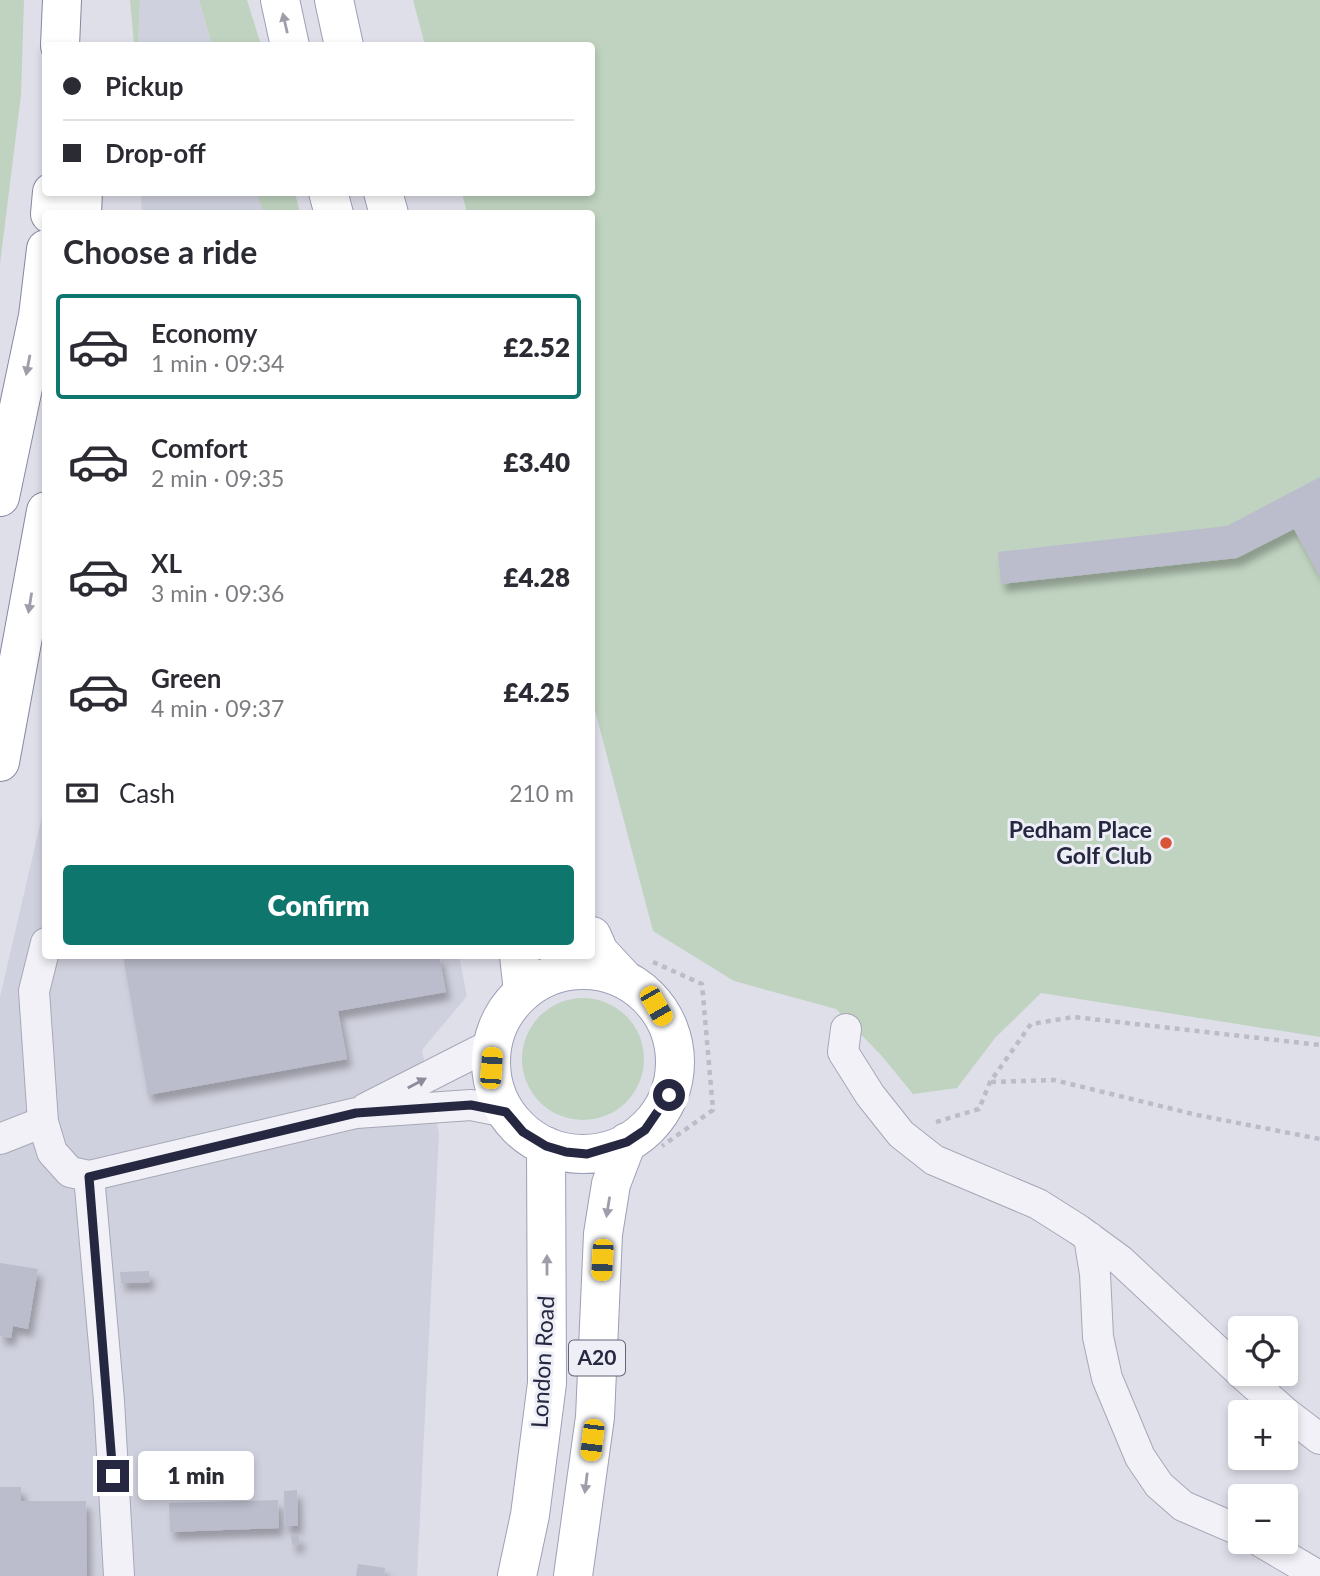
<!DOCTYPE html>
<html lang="en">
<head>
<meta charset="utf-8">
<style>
  body { margin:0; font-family:Lato,sans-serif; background:#f2f2f3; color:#2b2b33; height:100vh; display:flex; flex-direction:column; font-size:26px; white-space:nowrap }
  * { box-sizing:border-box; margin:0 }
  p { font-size:23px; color:#7c7c81 }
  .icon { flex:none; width:38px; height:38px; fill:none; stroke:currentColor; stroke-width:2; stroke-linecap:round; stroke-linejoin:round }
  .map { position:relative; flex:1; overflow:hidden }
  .sheet { position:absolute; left:42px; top:210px; width:553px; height:749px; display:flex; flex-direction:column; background:#fff; border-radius:7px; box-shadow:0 4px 10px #0003 }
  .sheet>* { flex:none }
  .banner { position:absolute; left:42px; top:42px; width:553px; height:154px; border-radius:7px; box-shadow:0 4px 10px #0003; display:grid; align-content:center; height:154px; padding:0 21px; background:#fff }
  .buttons { position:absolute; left:1228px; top:1316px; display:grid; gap:14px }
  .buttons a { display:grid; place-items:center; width:70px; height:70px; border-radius:7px; background:#fff; box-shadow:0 4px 10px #0003; font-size:35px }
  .end { position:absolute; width:32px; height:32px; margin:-16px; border:9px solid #262741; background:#fff; box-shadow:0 0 0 4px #fff }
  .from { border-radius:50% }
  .bubble { position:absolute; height:49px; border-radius:7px; background:#fff; box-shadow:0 4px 10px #0003; font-size:23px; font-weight:800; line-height:49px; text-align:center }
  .car { position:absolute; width:21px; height:42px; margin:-21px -10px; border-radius:9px; box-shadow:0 0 5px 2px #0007; background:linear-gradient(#f5c518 24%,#345 0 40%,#f5c518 0 76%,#345 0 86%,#f5c518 0) }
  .banner b { display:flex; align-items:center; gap:24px; height:66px; font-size:26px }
  .banner b+b { border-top:2px solid #e1e1e2 }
  .banner i { width:18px; height:18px; background:#2b2b33 }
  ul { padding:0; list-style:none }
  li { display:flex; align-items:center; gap:21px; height:105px; margin:0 14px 10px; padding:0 7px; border:4px solid transparent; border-radius:7px }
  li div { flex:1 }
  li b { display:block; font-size:26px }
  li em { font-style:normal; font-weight:800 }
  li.selected { border-color:#0f766e }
  li>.icon { width:63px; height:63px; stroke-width:1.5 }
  h2 { padding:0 21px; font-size:32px; line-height:84px }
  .pay { display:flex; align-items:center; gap:18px; height:77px; padding:0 21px; font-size:26px }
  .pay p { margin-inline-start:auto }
  .action { display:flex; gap:14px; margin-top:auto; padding:14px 21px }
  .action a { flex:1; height:80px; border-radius:7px; background:#0f766e; color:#fff; font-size:28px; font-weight:800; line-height:80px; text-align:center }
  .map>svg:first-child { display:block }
</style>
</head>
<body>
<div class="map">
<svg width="1320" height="1576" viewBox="0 0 1320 1576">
  <defs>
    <filter id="shadow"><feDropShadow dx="4.5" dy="8" stdDeviation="3.5" flood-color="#0004"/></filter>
  </defs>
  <rect width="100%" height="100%" fill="#dedfe9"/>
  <path fill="#d0d1de" d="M140,0H199L212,45L138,46Z
    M141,193H256L264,213H142Z
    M45,803L46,956H459L467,996L422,1050L439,1134L417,1576H0V997Z"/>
  <path fill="#bfd3c0" d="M0,0H24L21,95L0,264Z
    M130,0H140L138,45H134Z
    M199,0H247L261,45H212Z
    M413,0H1320V1037L1041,993L995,1038L957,1088L913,1094L881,1055L836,1009L734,981L653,931L592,699V214L467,213L462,193L592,192V46L425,45Z
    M256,193H295L300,213H264Z
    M522 1059a61 61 0 1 1 122 0a61 61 0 1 1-122 0Z"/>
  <path fill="#bbbccc" filter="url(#shadow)" d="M1320,477V577L1294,529L1237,558L1001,584L998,552L1227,526Z
    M123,956H439L446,992L338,1011L347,1059L148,1095Z
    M0,1263L38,1269L28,1329L13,1326L11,1338L0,1336Z
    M149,1271L150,1282L121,1283L120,1272Z
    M0,1487H21V1501H86L87,1576H0Z
    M297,1490L298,1526H285L284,1491Z
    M278,1500L279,1528L170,1532L169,1503Z
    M291,1535H299L300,1545H292Z
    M358,1564L385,1568L384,1576H356Z"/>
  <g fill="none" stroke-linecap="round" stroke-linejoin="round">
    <defs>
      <path id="minor" d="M46,943L34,991L43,1122L52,1152L70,1172L89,1176L109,1401L119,1576
        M846,1029L843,1052L870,1095L901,1134L934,1160L1038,1204L1079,1230L1120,1260L1241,1373
        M366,1108L492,1044
        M0,1139L43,1122
        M89,1176L356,1113L471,1105L506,1112
        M1089,1237L1095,1274L1098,1337L1107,1378L1140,1457L1159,1485L1183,1506L1241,1531
        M1242,1374L1285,1412
        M1286,1413L1320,1439
        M1261,1542L1319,1576"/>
      <path id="major" d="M280,0L290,46
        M334,0L344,46
        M328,192L334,214
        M383,192L389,214
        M592,936L599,952L623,978
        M519,956L523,991
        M491 1062a92 92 0 1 1 184 0a92 92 0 1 1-184 0Z
        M517,1576L530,1515L547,1383L546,1146
        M573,1576L595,1417L603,1234L611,1184L627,1142"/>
      <path id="highway" d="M60,46L62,0
        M50,214L52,192
        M82,214L83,192
        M0,497L38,316L46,249
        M0,762L46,511"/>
    </defs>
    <use href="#minor" stroke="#a7a8b7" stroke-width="32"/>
    <use href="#major" stroke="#9d9fb6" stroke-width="40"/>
    <use href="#highway" stroke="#8487a1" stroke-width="40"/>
    <path stroke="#bcbcc8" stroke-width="4.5" stroke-dasharray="5 5" stroke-linecap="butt" d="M653,962L702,984L713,1110L662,1146
      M991,1082L1054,1080L1197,1115L1320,1139
      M936,1122L979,1109L990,1082L1031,1024L1074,1017L1320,1045"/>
    <use href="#minor" stroke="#f1f1f7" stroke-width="30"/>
    <use href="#major" stroke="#fff" stroke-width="38"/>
    <use href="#highway" stroke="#fff" stroke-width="38"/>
  </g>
  <defs><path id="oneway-solid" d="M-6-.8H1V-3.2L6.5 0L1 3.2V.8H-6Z" transform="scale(1.75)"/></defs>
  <g fill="#9d9eaa">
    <use href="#oneway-solid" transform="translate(285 23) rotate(-103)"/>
    <use href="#oneway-solid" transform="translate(28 365) rotate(101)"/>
    <use href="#oneway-solid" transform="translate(30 603) rotate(99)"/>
    <use href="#oneway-solid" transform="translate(608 1207) rotate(99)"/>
    <use href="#oneway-solid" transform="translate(547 1265) rotate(-90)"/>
    <use href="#oneway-solid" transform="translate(586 1483) rotate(97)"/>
  </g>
  <use fill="#8c8c9c" href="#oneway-solid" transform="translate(417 1083) rotate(-28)"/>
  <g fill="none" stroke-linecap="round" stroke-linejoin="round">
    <path stroke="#262741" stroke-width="9" d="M113,1476L89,1177L356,1113L471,1105L506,1112L523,1132L546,1146L566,1152L587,1154L627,1142L645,1130L669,1095"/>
  </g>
  <circle fill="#d85439" stroke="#eeeff6" stroke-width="2.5" cx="1166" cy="843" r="7"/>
  <g text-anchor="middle" stroke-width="6" stroke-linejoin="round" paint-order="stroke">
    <rect fill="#eeeff6" stroke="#626377" stroke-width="2" x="569" y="1340.5" width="56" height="35" rx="5"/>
    <g font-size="21" font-weight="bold" fill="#262741">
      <text x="597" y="1365">A20</text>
    </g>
    <g font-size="23" font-weight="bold" fill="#262741" stroke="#eeeff6" text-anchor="end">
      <text x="1152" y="838">Pedham Place<tspan x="1152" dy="26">Golf Club</tspan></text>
    </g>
    <g font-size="23" fill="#262741" stroke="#eeeff6">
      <text transform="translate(543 1362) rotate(-87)" y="8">London Road</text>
    </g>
  </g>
</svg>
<div class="buttons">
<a><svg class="icon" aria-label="locate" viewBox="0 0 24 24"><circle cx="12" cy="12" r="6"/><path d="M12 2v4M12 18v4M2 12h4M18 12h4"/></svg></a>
<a>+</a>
<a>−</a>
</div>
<i class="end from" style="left:669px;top:1095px"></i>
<i class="end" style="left:113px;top:1476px"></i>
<div class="bubble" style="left:138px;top:1451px;width:116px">1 min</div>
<i class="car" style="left:656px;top:1006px;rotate:150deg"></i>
<i class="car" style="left:491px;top:1068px;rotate:4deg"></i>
<i class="car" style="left:602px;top:1260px;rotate:183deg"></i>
<i class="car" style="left:592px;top:1440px;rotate:187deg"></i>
<div class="banner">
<b><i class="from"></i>Pickup</b>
<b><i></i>Drop-off</b>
</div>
<section class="sheet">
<h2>Choose a ride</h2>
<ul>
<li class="selected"><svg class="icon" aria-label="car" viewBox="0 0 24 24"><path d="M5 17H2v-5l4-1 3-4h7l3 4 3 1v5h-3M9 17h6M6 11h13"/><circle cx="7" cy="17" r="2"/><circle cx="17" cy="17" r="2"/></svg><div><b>Economy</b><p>1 min · 09:34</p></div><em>£2.52</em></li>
<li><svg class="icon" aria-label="car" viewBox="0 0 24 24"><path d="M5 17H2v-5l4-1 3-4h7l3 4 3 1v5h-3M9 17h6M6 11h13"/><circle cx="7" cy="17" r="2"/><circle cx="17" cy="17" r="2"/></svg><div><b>Comfort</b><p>2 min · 09:35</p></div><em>£3.40</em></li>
<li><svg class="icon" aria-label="car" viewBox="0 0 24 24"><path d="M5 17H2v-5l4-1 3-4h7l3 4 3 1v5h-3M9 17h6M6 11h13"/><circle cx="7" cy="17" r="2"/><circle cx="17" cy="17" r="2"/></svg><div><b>XL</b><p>3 min · 09:36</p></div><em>£4.28</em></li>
<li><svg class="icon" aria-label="car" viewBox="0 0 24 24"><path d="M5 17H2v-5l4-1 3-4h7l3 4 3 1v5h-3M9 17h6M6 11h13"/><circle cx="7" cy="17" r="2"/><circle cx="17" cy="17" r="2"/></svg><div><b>Green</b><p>4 min · 09:37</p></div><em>£4.25</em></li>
</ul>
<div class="pay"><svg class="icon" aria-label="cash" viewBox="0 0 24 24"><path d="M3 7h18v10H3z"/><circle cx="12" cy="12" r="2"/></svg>Cash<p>210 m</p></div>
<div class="action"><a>Confirm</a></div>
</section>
</div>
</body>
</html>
